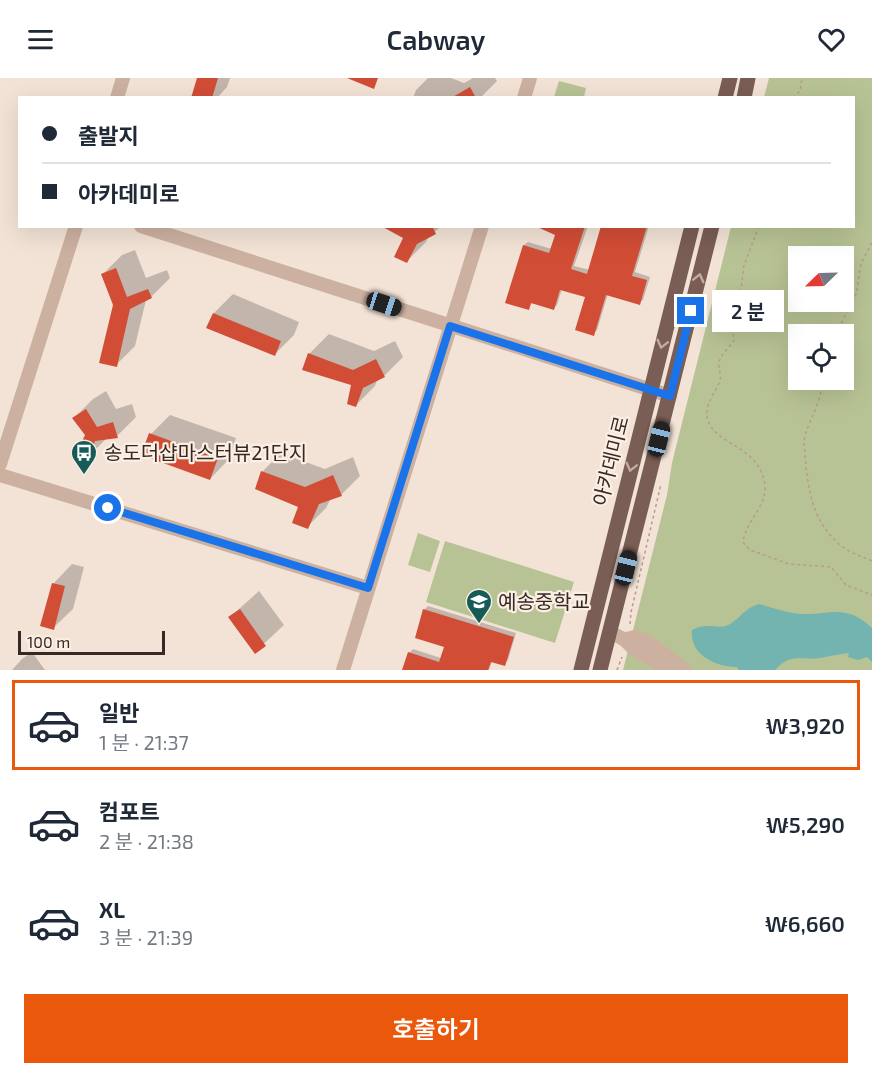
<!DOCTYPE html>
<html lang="ko">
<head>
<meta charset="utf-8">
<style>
  body { margin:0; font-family:"Exo 2","Noto Sans KR",sans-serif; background:#f6f6f7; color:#1f2937; height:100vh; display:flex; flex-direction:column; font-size:22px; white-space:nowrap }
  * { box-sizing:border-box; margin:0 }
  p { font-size:20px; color:#747a83 }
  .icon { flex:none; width:33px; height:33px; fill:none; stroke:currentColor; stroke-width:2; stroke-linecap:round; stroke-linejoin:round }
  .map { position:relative; height:592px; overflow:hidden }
  .sheet { display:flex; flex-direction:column; background:#fff; flex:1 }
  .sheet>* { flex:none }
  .guide { position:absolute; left:18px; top:18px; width:837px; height:132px; border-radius:0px; box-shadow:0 6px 24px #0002; display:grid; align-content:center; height:132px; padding:0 24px; background:#fff }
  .needle { width:39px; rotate:247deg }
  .tools { position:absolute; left:788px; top:168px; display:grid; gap:12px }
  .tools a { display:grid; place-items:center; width:66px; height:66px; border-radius:0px; background:#fff; box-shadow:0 6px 24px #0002; font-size:30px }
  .scale { position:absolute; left:18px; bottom:15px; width:147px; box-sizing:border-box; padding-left:6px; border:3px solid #362925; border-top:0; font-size:16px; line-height:21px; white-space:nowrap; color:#362925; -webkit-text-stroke:4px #fbeee3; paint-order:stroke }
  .end { position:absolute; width:27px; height:27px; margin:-14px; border:8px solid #1a73e8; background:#fff; box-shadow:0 0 0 3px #fff }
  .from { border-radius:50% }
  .bubble { position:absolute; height:42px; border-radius:0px; background:#fff; box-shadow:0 6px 24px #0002; font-size:20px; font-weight:600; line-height:42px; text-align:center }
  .car { position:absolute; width:18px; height:36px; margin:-18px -9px; border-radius:8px; box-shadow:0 0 4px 2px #0007; background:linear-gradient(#222 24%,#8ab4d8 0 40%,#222 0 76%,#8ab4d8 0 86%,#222 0) }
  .guide b { display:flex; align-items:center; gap:21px; height:57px; font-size:22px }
  .guide b+b { border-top:2px solid #e0e1e3 }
  .guide i { width:15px; height:15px; background:#1f2937 }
  ul { padding:10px 0 0; list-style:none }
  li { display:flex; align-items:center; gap:18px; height:90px; margin:0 12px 9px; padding:0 12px; border:3px solid transparent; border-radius:0px }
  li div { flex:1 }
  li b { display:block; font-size:22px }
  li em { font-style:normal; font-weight:600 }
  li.active { border-color:#ea580c }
  li>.icon { width:54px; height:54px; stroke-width:1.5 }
  .button { display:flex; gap:12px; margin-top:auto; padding:12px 24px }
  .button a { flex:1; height:69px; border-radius:0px; background:#ea580c; color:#fff; font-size:24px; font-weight:600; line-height:69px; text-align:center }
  header { display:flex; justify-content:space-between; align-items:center; height:78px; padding:0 24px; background:#fff; font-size:27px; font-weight:600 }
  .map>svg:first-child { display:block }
</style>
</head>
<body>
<header><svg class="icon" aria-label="menu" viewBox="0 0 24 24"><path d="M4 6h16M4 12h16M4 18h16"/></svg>Cabway<svg class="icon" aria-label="heart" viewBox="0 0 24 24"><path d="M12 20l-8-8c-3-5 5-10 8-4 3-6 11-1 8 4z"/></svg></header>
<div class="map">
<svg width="872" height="592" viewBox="0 0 872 592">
  <rect width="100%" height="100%" fill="#f3e3d6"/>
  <path fill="#b8c395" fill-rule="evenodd" d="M769,0H872V592H623L667,417L672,385L731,149L854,148V20L764,19ZM798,178H843V224H798ZM798,256H843V302H798Z
    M559,3L586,10L584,19H554Z
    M418,455L440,463L430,494L408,487Z
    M445,463L574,504L555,565L426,524Z"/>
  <path fill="#73b3b0" d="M759,526C773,530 786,535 801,536C831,537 846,525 872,550V584L867,579L858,582L848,579L849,575C839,576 830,578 820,580C800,583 792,574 775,592H739L737,589C717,589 689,577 692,552C708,543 719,553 730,546C742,539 743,531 759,526Z"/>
  <path fill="#0003" d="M199,0H230L227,9L217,20H193Z
    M428,0H451L464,5L473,0H495L497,3L480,20H413L416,12Z
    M384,148H442L429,158L426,164L407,183L405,159Z
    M537,148H588L574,188L590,192L603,148H649L635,194L650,199L643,222L639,225L608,216L597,252L593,256L586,218L562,211L557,227L553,231L533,224L528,230L524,167L528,164L552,171L557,156Z
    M135,172L146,200L167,192L170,200L151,219L146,222L135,268L116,287L115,227L103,196L122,177Z
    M233,216L299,244L294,257L275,276L208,249L214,235Z
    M329,256L374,273L395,263L403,279L384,298L377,302L375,308L355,328L352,306L304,291L310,275Z
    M106,313L116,331L132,326L136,339L117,358L107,360L90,377L87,357L74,340L93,321Z
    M170,337L236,360L229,381L210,401L151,356Z
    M281,375L325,391L353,379L360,398L341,417L331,420L326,430L307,449L300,428L262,394Z
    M72,486L84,489L73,531L53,550V506Z
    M259,513L284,547L255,574L230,539Z
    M428,528L516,555L508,582L504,586L492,583L489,592H404L409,575L413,571L441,580L446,568L424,532Z
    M32,574L45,592H12L22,581Z"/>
  <path fill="#d24d36" d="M197,0H218L212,20H191Z
    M347,0H378L374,11Z
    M470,9L476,20H451Z
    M381,148H432L436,156L417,166L407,185L394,179L403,160Z
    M535,148H585L571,191L587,196L601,148H647L632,198L647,202L640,227L606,217L594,258L575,252L585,219L560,212L554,232L531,225L529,232L505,225L523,167L549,175L555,157Z
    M116,190L127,219L148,211L152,220L130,231L117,289L99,285L113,227L101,196Z
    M213,235L281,263L275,278L206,250Z
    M308,275L353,292L376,281L385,299L363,310L356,329L347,326L351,307L302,292Z
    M86,331L97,349L113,344L118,360L95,363L90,379L77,374L85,357L72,340Z
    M149,355L218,380L210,402L141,377Z
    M261,393L305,409L333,397L342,418L319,426L308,451L292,445L298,429L255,411Z
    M52,505L65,508L54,552L40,548Z
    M240,531L266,568L255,576L228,539Z
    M423,531L514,559L505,588L491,584L488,592H402L408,574L439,584L444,569L415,560Z"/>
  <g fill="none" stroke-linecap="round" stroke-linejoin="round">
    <path stroke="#b89b8c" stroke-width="1.5" stroke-dasharray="3 3" stroke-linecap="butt" d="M793,20L800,13L802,0
      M759,148L744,187L741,212L730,229L734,262C730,269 720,277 719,285C718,291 722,297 720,303C716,313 708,322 707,333C704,367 762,364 765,409C766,429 745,445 743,464L750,472L789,486L831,489L846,507L872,517
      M836,256L856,216L861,186L872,164
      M822,302C822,326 808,341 804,363C807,401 808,439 839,466C848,474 861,478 872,483
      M630,546L631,534L661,406
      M617,592L622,579"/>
    <path stroke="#ccb1a1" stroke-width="14" d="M117,20L123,0
      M524,20L530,0
      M141,148L670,318
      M0,386L76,148
      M0,397L368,510
      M610,555C621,559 623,560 631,568C640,578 653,577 664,592
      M626,561L635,559L651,566L685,592
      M343,592L482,148"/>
    <path stroke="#7a5d54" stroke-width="15" d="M725,20L730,0
      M744,20L748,0
      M581,592L692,148
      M600,592L712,148"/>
  </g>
  <defs><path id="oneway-chevron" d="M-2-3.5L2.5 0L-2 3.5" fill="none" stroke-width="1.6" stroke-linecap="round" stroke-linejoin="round" transform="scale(1.5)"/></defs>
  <g stroke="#c1ada3">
    <use href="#oneway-chevron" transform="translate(699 200) rotate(-76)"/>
    <use href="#oneway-chevron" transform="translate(662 266) rotate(104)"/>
    <use href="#oneway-chevron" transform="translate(631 389) rotate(104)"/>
  </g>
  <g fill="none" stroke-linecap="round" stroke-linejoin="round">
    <path stroke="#1a73e8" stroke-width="8" d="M108,430L368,510L450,248L670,318L691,233"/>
  </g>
  <defs>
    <symbol id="bus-pin" viewBox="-11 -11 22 30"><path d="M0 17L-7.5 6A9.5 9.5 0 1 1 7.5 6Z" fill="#175b59" stroke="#fbeee3"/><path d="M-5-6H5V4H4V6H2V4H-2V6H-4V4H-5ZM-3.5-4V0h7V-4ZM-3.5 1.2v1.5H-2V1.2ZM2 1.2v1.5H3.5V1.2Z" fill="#fff"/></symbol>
    <symbol id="school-pin" viewBox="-11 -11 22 30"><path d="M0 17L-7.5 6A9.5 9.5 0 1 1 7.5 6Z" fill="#175b59" stroke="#fbeee3"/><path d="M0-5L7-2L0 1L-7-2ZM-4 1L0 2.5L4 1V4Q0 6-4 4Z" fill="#fff"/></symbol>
  </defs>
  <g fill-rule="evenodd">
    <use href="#bus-pin" x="69" y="360" width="30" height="40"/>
    <use href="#school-pin" x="464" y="509" width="30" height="40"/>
  </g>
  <g text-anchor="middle" stroke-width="4.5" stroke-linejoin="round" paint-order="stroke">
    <g font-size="20" fill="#362925" stroke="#fbeee3" text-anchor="start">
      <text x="104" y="382">송도더샵마스터뷰21단지</text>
      <text x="498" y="531">예송중학교</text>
    </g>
    <g font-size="20" fill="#362925" stroke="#fbeee3">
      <text transform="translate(611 383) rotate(-76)" y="7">아카데미로</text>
    </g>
  </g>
</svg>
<div class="tools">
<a><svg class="needle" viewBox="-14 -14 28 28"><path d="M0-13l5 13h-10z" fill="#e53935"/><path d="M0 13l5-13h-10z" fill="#747a83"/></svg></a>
<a><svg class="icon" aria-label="locate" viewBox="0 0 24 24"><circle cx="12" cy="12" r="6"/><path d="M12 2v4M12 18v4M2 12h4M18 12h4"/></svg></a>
</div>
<div class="scale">100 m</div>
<i class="end from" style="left:108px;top:430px"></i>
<i class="end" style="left:691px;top:233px"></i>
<div class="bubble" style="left:712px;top:212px;width:72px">2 분</div>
<i class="car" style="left:384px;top:226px;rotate:108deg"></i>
<i class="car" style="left:659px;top:361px;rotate:14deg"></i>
<i class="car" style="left:626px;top:490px;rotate:14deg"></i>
<div class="guide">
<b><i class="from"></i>출발지</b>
<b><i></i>아카데미로</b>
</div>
</div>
<section class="sheet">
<ul>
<li class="active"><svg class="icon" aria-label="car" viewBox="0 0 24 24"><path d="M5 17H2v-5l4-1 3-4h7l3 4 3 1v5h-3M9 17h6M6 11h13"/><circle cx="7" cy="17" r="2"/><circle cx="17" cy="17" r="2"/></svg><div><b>일반</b><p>1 분 · 21:37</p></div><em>₩3,920</em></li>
<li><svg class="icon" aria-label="car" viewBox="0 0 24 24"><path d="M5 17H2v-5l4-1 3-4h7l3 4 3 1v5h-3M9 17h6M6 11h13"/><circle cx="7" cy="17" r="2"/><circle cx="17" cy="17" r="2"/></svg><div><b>컴포트</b><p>2 분 · 21:38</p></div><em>₩5,290</em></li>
<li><svg class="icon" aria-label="car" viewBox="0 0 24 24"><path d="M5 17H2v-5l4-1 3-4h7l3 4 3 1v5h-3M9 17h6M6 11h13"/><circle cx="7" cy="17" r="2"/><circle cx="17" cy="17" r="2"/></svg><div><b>XL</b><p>3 분 · 21:39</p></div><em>₩6,660</em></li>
</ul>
<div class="button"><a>호출하기</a></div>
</section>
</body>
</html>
